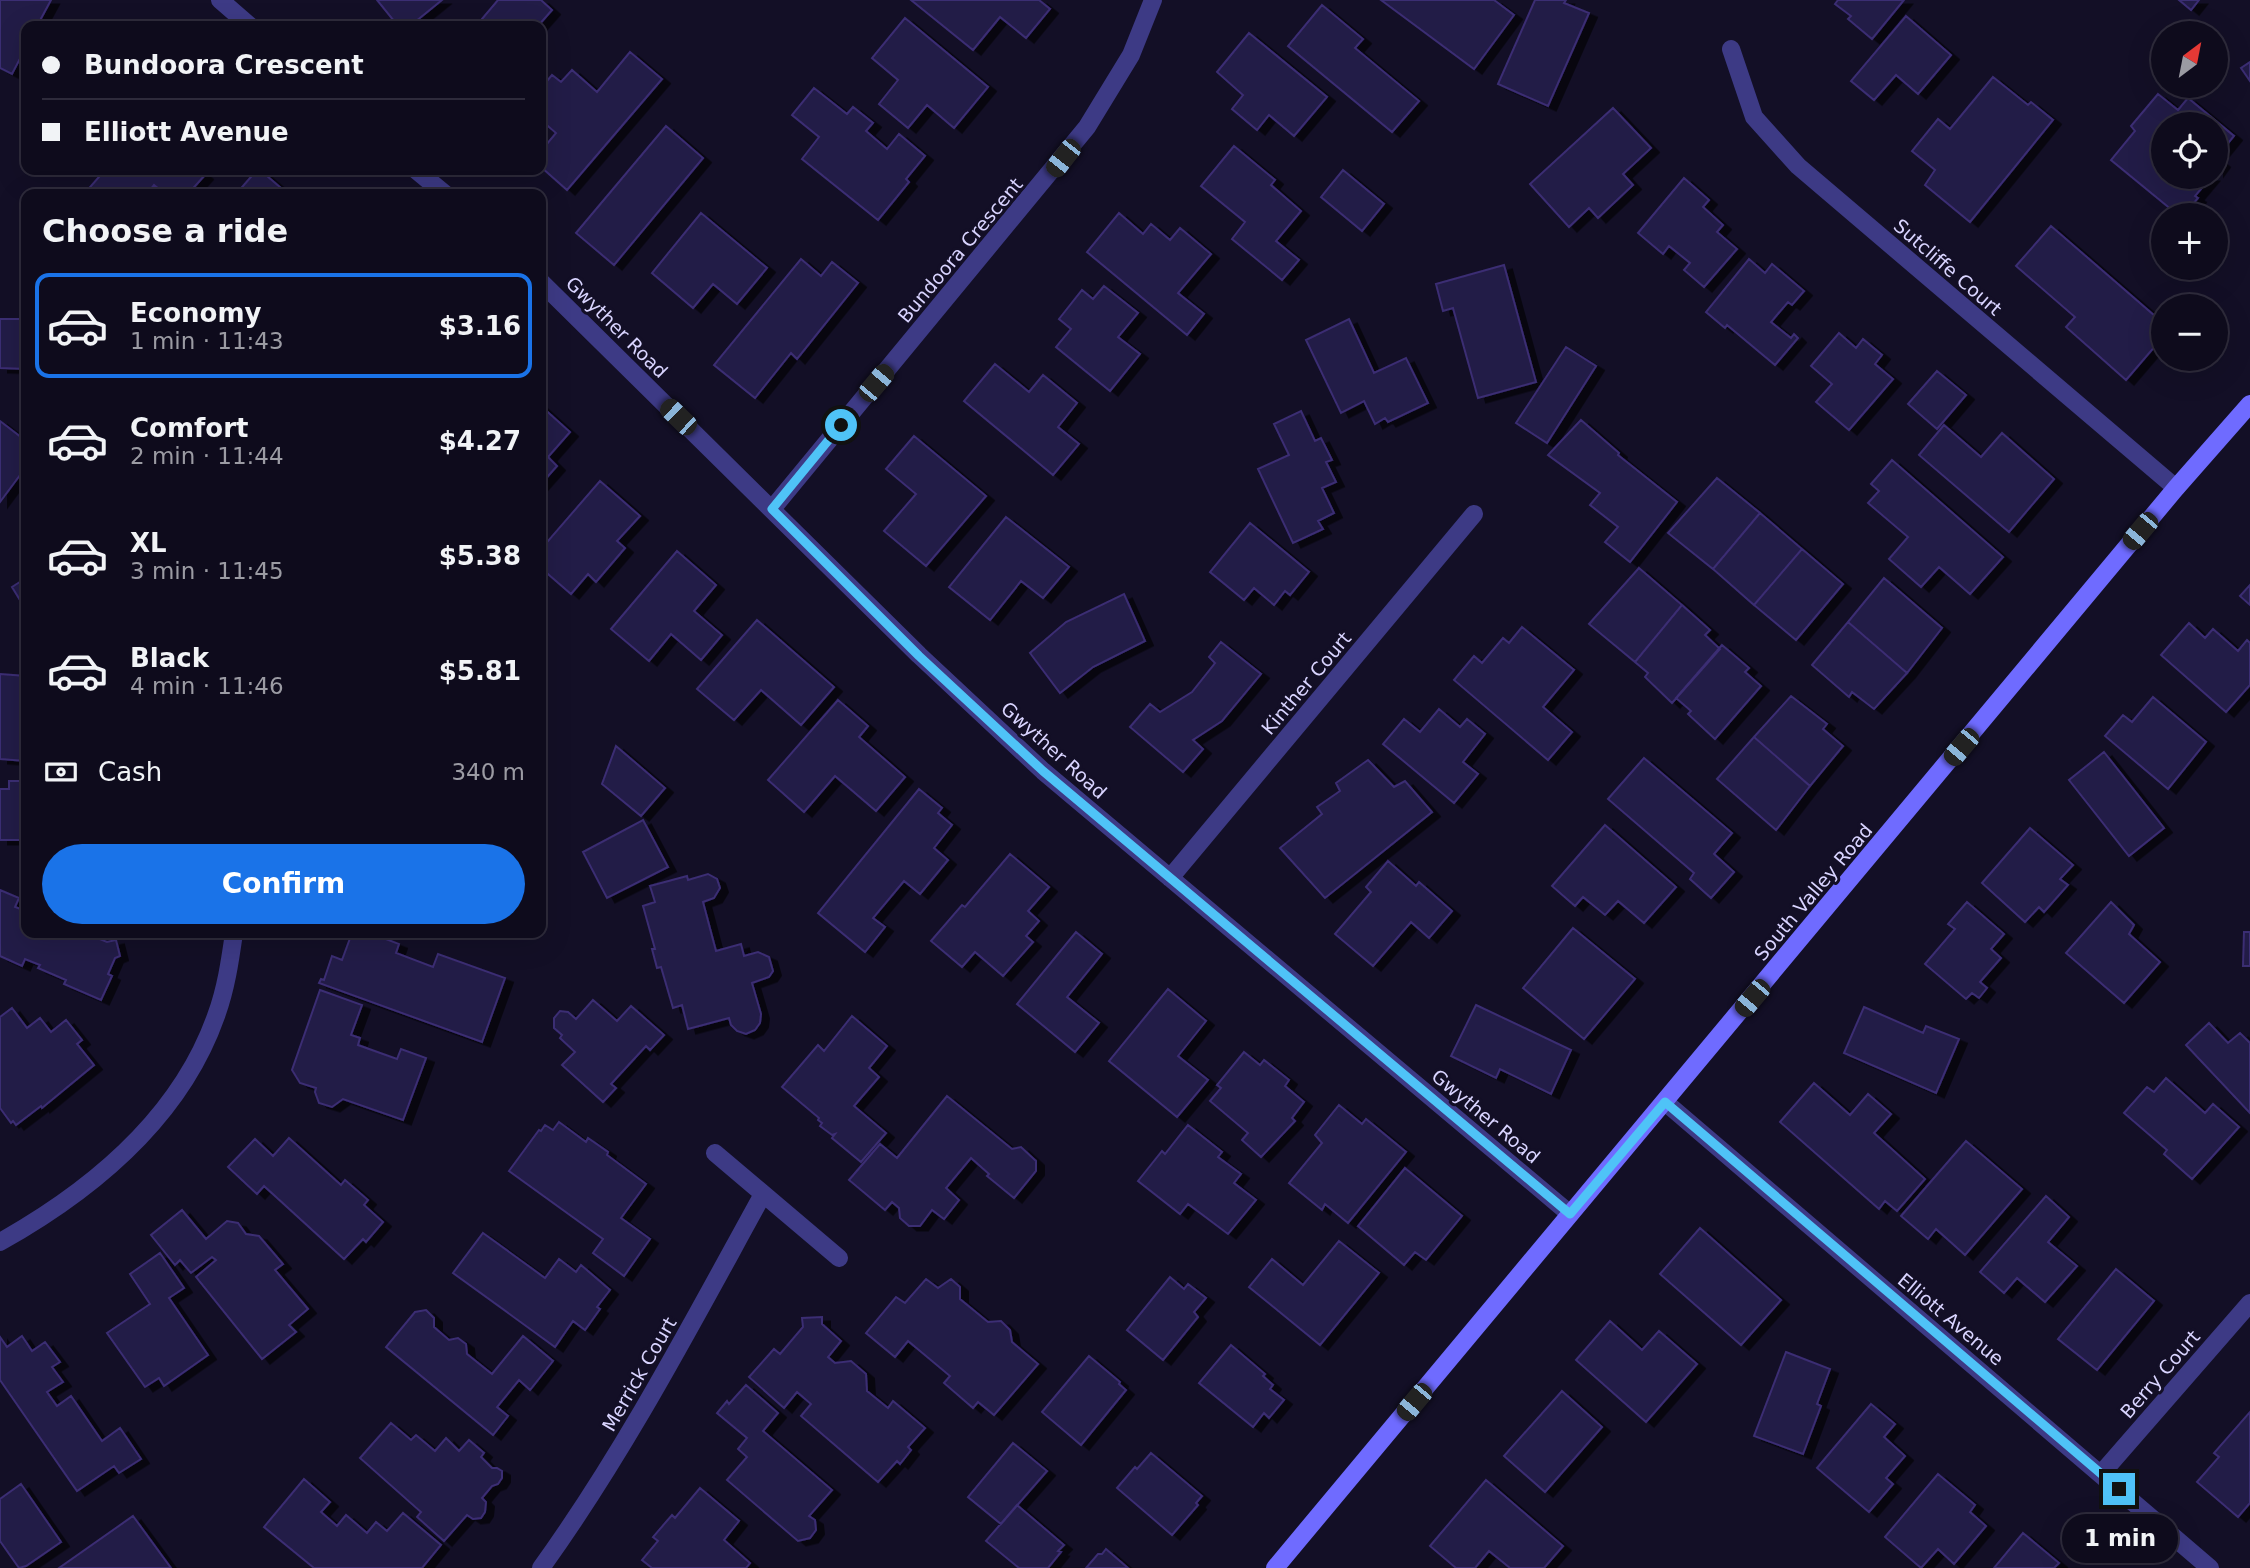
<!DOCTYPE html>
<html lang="en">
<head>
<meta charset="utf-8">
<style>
  body { margin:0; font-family:"DejaVu Sans",sans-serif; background:#1c1929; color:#f1f3f6; height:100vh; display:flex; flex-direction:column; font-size:26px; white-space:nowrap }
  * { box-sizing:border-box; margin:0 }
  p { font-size:23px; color:#9b9ba3 }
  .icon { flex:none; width:38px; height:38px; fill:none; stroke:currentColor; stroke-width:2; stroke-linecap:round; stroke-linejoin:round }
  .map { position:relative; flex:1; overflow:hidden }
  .panel { position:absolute; left:21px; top:189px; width:525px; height:749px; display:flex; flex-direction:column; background:#0e0b1c; border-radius:14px; box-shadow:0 7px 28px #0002,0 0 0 2px #2e2b3b }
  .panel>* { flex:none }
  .hud { position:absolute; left:21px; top:21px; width:525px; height:154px; border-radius:14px; box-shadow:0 7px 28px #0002,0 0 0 2px #2e2b3b; display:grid; align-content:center; height:154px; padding:0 21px; background:#0e0b1c }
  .needle { width:46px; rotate:32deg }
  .tools { position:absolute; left:2151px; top:21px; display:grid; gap:14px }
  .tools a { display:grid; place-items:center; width:77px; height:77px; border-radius:50%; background:#0e0b1c; box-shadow:0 7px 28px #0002,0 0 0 2px #2e2b3b; font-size:35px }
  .end { position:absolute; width:32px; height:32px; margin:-16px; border:9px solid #4fc3f7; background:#111; box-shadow:0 0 0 4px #111 }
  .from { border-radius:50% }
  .bubble { position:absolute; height:49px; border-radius:24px; background:#0e0b1c; box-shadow:0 7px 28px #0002,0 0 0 2px #2e2b3b; font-size:23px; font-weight:800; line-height:49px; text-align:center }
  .car { position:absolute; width:21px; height:42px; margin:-21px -10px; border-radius:9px; box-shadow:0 0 5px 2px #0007; background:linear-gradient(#222 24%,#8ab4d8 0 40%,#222 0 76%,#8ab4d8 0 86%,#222 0) }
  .hud b { display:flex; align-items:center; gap:24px; height:66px; font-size:26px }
  .hud b+b { border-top:2px solid #2e2b3b }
  .hud i { width:18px; height:18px; background:#f1f3f6 }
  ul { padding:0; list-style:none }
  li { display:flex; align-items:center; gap:21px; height:105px; margin:0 14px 10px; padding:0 7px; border:4px solid transparent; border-radius:14px }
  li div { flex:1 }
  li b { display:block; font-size:26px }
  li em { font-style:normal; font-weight:800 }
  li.active { border-color:#1a73e8 }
  li>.icon { width:63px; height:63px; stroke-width:1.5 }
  h2 { padding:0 21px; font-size:32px; line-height:84px }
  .pay { display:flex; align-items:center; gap:18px; height:77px; padding:0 21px; font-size:26px }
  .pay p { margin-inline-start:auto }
  .button { display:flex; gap:14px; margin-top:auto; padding:14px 21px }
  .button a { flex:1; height:80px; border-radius:42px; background:#1a73e8; color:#fff; font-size:28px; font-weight:800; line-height:80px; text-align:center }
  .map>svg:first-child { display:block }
</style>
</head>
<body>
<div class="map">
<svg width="2250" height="1568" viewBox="0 0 2250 1568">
  <defs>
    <filter id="shadow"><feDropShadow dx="8" dy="4.5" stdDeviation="0" flood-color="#0009"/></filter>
  </defs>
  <rect width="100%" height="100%" fill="#130f26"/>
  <path fill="#241b47" stroke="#3b2d73" stroke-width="2" filter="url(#shadow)" d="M0,0H51L37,26H26V47L12,74L0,68Z
    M377,0H442L410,26H398Z
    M498,0H541L552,10L538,26H476Z
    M911,0H1039L1050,9L1026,38L1000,17L973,50Z
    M1381,0H1494L1514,15L1474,69Z
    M1535,0H1566L1564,3L1589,13L1548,106L1498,84Z
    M1838,0H1904L1872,39L1848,19L1851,16L1835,4Z
    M2179,0H2199L2191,10Z
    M1322,5L1363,39L1355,48L1419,101L1392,132L1288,46Z
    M1906,16L1951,55L1918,94L1896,75L1874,100L1851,81Z
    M905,18L988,87L954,128L927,105L908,128L879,104L898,80L872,58Z
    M1249,33L1327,97L1294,136L1269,115L1257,130L1232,109L1243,95L1217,72Z
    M630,52L662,79L567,190L541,167V151L556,133L541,120V88L552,75L561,82L572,70L597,92Z
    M2250,62V81L2241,68Z
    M1993,77L2028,105L2031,102L2053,120L1970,222L1925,185L1935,170L1912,151L1938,119L1950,129Z
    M814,88L847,114L853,107L873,123L866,131L887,149L899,134L925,156L906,179L909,182L878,220L802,159L819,137L792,115Z
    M2158,94L2178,110L2188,98L2234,136L2216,158L2222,163L2216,171V124H2163V177H2211L2195,196L2198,198L2184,215H2178L2111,160L2135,131L2131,126Z
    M1613,108L1651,148L1623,174L1633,185L1598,218L1589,208L1569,227L1530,184Z
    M666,126L703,158L614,265L576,233Z
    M1234,146L1275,180L1271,185L1301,211L1276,241L1299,260L1282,280L1232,239L1245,222L1201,186Z
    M105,170H199L205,175L188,194H165L154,185L147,194H84Z
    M257,170H260L288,194H236Z
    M1343,170L1384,204L1362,231L1321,197Z
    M1684,178L1709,200L1703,207L1723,225L1717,232L1737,249L1704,287L1684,270L1690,263L1669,246L1663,254L1638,233Z
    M701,213L767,268L737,304L713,284L693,308L652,273Z
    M1119,213L1143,234L1151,224L1170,240L1180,228L1211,254L1178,293L1204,314L1187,335L1087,252Z
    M2051,226L2163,323V337L2126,380L2066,327L2075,317L2016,266Z
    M801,259L821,276L832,262L858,283L797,359L791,353L755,398L714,365Z
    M1749,259L1765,273L1772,264L1804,291L1792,305L1788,302L1771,322L1791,338L1794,334L1798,338L1775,365L1727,325L1725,328L1706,312Z
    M1504,265L1536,382L1478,398L1453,308L1443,311L1436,284Z
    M1104,286L1138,313L1118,337L1140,354L1110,391L1056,347L1071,329L1059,319L1082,290L1093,299Z
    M0,319H26V369L0,368Z
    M1349,319L1374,373L1406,358L1428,403L1388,422L1385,418L1375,424L1364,401L1341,413L1306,340Z
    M1839,333L1856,348L1863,339L1882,355L1875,364L1893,379L1849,430L1816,402L1832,384L1811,366Z
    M1566,347L1596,366L1547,443L1516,423Z
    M995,364L1029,392L1043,375L1077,403L1058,427L1079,444L1053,475L964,401Z
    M1937,371L1966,395L1937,429L1908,404Z
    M541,406L570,432L548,457L557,466L541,484Z
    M1301,411L1315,441L1321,438L1332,460L1326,462L1336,482L1322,488L1334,513L1318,521L1323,529L1293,543L1258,469L1289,455L1274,424Z
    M1581,420L1619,453L1618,455L1677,502L1630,562L1605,542L1618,527L1590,505L1600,493L1548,455Z
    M0,421L26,441V467L0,502Z
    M1944,425L1981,457L2002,433L2054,479L2009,532L1919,455Z
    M914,436L986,496L926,566L884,531L916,494L886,469Z
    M1892,460L2003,557L1970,594L1939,567L1921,587L1889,559L1908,537L1868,503L1879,491L1871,484Z
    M1717,478L1760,513L1713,569L1668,533Z
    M600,481L640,516L617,541L625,548L596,582L588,574L571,594L541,568V549Z
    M1760,513L1802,549L1754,605L1713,569Z
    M1006,517L1069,567L1043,598L1021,581L990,620L949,587Z
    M1250,523L1309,572L1290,595L1285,591L1274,605L1254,588L1244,600L1210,572Z
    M1802,549L1843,584L1796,640L1754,605Z
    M677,551L716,585L694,611L722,635L701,660L671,634L649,661L611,629Z
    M1639,568L1682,605L1635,662L1589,624Z
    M26,578V610L12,587Z
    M1884,578L1942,628L1907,673L1848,622Z
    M2250,585V605L2240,596Z
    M1124,594L1145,641L1093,667L1060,693L1030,653L1066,622Z
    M1682,605L1710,630L1705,635L1720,649L1672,703L1645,677L1648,673L1635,662Z
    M757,620L834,687L801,725L761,690L734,720L697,689Z
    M1848,622L1907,673L1874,709L1852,692L1849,697L1812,665Z
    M2189,623L2205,638L2213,629L2238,651L2247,640L2250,643V685L2226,712L2161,655Z
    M1522,627L1574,670L1543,707L1572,732L1548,760L1454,680L1474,656L1482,663L1503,638L1509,643Z
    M1221,642L1261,674L1222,721L1193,740L1203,749L1183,772L1130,727L1150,704L1160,712L1192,692L1215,663L1209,657Z
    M1722,645L1749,668L1745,672L1761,686L1715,739L1688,714L1691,711L1676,698Z
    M0,674L26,676L23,718H26V761L0,759Z
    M1791,696L1827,724L1823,729L1843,746L1810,786L1754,737Z
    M2153,697L2206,742L2168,789L2105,736L2123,715L2132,722Z
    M838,700L868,726L859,737L905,777L876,811L835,776L804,812L768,780Z
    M1439,709L1460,727L1467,719L1485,734L1463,762L1478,774L1454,803L1383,744L1404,719L1420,732Z
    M1754,737L1810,786L1776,830L1717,779Z
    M616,746L665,788L641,816L602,784Z
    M2104,752L2164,828L2129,856L2069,780Z
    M1644,758L1732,833L1714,854L1734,872L1711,898L1690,879L1694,873L1608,799Z
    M1368,760L1394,787L1405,781L1432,812L1325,898L1280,848L1322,814L1317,807L1340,791L1336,783Z
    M9,781H26V854V840H0V789H9Z
    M919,789L942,808L938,813L952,825L934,848L948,860L920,894L904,881L873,918L885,927L865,952L818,913Z
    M643,820L668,867L607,898L583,852Z
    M1605,825L1676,887L1644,923L1618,901L1605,915L1583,897L1575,906L1552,886Z
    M2030,828L2073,865L2060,879L2068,885L2044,912L2039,907L2025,922L1982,883Z
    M1010,854L1049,887L1028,911L1039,921L1026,936L1033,942L1003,976L975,952L962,967L931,941L962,905L965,907Z
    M1388,861L1416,886L1419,882L1452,911L1429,938L1411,922L1373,966L1335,934L1371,892L1366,887Z
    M708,874L717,879L720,888L714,898L703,902L716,951L741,944L744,956L758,952L769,957L773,971L769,977L752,983L761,1014L760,1023L755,1030L746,1034L737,1031L731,1025L729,1018L688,1029L682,1005L673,1008L661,967L657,968L652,949H655L643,906L655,902L650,886L687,876L688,880Z
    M0,890L19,898L15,907L26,911V933H93L92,936L107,942L116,940L120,956L115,958L108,974L112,976L101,1000L64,984L66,980L38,968L40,965L25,959L22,966L0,956Z
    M1967,902L2004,934L1991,949L2001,958L1980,982L1987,988L1979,998L1972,993L1966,999L1925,964L1955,929L1948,924Z
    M2111,902L2134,925L2129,934L2160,962L2124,1003L2066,953Z
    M1573,928L1635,979L1584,1039L1523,988Z
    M1076,932L1102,954L1067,997L1099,1023L1075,1052L1017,1004Z
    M2244,932H2250V966H2243Z
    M352,933H385L383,938L399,944L396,953L433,967L438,954L505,978L482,1042L319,983L321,979L324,980L332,956L342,960Z
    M1168,989L1206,1021L1178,1056L1208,1080L1177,1117L1109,1061Z
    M320,990L362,1005L351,1035L360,1038L358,1045L397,1059L401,1049L426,1058L403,1120L343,1099L332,1107L319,1103L315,1092L316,1088L300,1083L292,1070Z
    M593,1000L617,1021L631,1006L664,1035L650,1050L646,1046L611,1084L616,1088L603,1102L562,1065L575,1052L560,1038L562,1035L554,1028V1018L560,1011L568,1012L576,1019Z
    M1476,1005L1571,1050L1551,1094L1500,1069L1496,1078L1451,1056Z
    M1864,1007L1923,1033L1926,1026L1959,1039L1936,1093L1844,1053Z
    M12,1008L27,1028L40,1018L51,1032L66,1020L82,1040L77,1044L94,1065L42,1108L41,1106L16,1125L13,1121L11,1123L0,1108V1017Z
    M852,1016L887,1046L869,1068L879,1077L854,1106L886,1133L861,1162L832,1138L835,1134L832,1135L820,1126L822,1123L818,1120L819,1118L782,1087L818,1045L824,1051Z
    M2209,1023L2228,1043L2240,1033L2250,1043V1113L2186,1045Z
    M1244,1052L1260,1065L1264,1060L1289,1080L1285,1086L1304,1102L1292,1118L1295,1121L1261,1157L1242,1140L1248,1133L1210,1101L1221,1088L1217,1085Z
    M2166,1078L2205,1113L2213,1104L2239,1127L2192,1179L2164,1154L2167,1150L2124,1113L2147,1087L2154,1092Z
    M1814,1083L1850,1115L1868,1094L1891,1114L1874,1133L1925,1179L1897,1211L1885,1201L1879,1209L1780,1122Z
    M947,1096L1012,1149L1021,1147L1036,1161V1171L1014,1198L987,1176L989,1174L971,1158L946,1188L959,1200L944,1219L932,1210L920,1226H909L900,1218L899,1208L892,1202L885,1210L849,1180L880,1144L897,1158Z
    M1339,1105L1362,1124L1366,1119L1406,1152L1348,1223L1325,1204L1322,1210L1289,1183L1322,1143L1315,1135Z
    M559,1122L586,1142L588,1138L608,1152L607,1155L646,1184L621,1218L650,1239L624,1276L593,1253L603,1239L509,1171L539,1130L541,1131L545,1125L553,1130Z
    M1188,1125L1222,1152L1218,1157L1241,1174L1234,1183L1256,1200L1228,1234L1188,1204L1180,1214L1138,1181L1162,1151L1165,1154Z
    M289,1138L341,1185L345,1180L368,1200L364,1205L383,1222L366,1242L363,1239L344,1259L264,1186L257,1194L228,1167L255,1139L273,1156Z
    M1966,1141L2022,1189L1965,1255L1936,1229L1928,1239L1901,1216Z
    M1405,1168L1462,1216L1426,1260L1415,1252L1404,1265L1358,1226Z
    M2046,1196L2069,1217L2048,1242L2077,1266L2045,1302L2017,1278L2004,1293L1980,1272Z
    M182,1210L206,1239L227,1221L238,1223L246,1234L259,1236L283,1264L275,1270L308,1309L289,1325L296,1332L262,1359L196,1277L216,1260L212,1257L191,1273L180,1260L175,1265L151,1235Z
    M1700,1228L1781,1300L1741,1345L1660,1274Z
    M483,1233L545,1278L559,1259L576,1272L581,1265L610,1290L597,1307L600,1309L585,1330L573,1321L555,1347L453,1273Z
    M1339,1241L1379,1273L1320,1345L1249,1287L1272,1259L1303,1285Z
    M160,1253L184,1288L169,1298L208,1355L164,1386L159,1378L145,1387L107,1333L150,1304L130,1274Z
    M2116,1269L2154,1301L2097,1370L2058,1339Z
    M1170,1277L1184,1289L1188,1284L1206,1298L1194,1312L1198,1317L1163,1360L1127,1330Z
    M926,1279L938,1288L951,1279L960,1287V1299L988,1322L1001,1321L1010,1330L1012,1342L1038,1364L994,1415L978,1402L973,1408L944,1383L950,1376L908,1341L895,1357L866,1333L896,1297L905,1303Z
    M426,1310L434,1318V1327L449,1340L458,1338L466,1344L467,1354L492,1374L523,1336L553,1361L530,1390L519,1380L497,1407L508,1416L493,1435L386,1347L415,1312Z
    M822,1317V1324L841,1341L828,1357L835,1363L851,1361L866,1374L867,1391L888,1408L893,1401L925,1428L908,1447L911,1450L900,1464L897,1461L878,1482L801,1416L811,1404L797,1392L784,1408L749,1377L774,1349L780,1354L803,1327L802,1318Z
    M1610,1321L1642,1350L1659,1331L1697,1364L1646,1422L1576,1360Z
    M22,1336L32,1351L45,1342L60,1362L52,1367L63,1382L47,1392L57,1406L71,1396L102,1441L120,1428L141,1459L119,1473L114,1466L77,1491L0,1380V1337L7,1347Z
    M1231,1345L1265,1374L1263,1376L1273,1385L1270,1389L1284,1400L1269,1418L1264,1413L1253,1427L1199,1383Z
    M1786,1352L1830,1369L1817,1404L1821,1406L1803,1454L1754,1436Z
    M1089,1356L1120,1382L1119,1384L1126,1390L1081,1445L1042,1412Z
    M746,1385L778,1413L763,1431L832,1490L809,1516L815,1520L816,1530L810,1538L798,1541L727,1480L747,1457L738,1449L747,1438L717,1413L727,1401L729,1404Z
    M1562,1391L1602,1427L1545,1492L1504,1456Z
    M1871,1404L1895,1424L1884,1437L1905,1456L1886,1478L1893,1484L1869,1512L1817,1468Z
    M2250,1412V1503L2238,1517L2197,1482L2219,1457L2214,1453Z
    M391,1423L411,1440L416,1435L435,1451L446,1438L459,1451L469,1440L484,1453L481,1457L492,1468H497L502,1471V1478L498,1484L492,1486L482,1498L486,1502L485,1512L481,1518L473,1519L467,1515L444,1541L417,1517L421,1512L360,1458Z
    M1013,1443L1047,1471L1001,1524L968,1497Z
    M1151,1453L1202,1496L1196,1503L1198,1505L1172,1535L1117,1488L1135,1467L1137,1469Z
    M1938,1474L1975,1505L1970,1512L1986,1526L1954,1564L1938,1549L1921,1568L1885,1537Z
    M304,1479L330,1502L321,1512L337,1526L346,1515L367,1533L376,1522L387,1531L403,1513L441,1545L422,1568H314L264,1527Z
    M1486,1480L1563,1546L1544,1568H1510L1489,1551L1475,1568H1456L1430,1546Z
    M21,1484L61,1542L26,1566L19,1568L0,1541V1499Z
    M700,1488L739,1521L724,1540L750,1563L746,1568H652L642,1560L658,1541L653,1537L672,1515L675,1518Z
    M1017,1505L1064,1545L1058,1551L1061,1552L1048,1568H1019L986,1541Z
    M133,1516L171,1568H59Z
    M2023,1533L2059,1563L2054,1568H1994Z
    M1106,1549L1128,1568H1086L1098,1554H1102Z"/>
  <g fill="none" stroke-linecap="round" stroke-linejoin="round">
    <path stroke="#3d3a85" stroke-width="18" d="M220,0L250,26
      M1731,49L1754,117L1798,166L2176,488
      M416,170L445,194
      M541,282L919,655L1043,771L1570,1214
      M772,509L1087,127L1131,55L1153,0
      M1170,878L1474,514
      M1665,1102L2210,1568
      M715,1153L839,1258
      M0,1242C91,1191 180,1118 216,1016C226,989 230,961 234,933
      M2101,1474L2250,1303
      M541,1568C626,1450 693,1321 763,1194"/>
    <path stroke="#6f6bff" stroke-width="18" d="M1275,1568L2176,488L2250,404"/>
  </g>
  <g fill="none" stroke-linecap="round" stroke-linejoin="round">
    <path stroke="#4fc3f7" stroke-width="9" d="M841,425L772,509L919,656L1043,771L1570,1214L1665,1102L2119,1489"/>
  </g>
  <g text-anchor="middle" stroke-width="6" stroke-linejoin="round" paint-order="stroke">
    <g font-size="19" fill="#d9d4ff" stroke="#130f26">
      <text transform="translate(960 250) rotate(-50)" y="7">Bundoora Crescent</text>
      <text transform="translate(1948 267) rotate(41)" y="7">Sutcliffe Court</text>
      <text transform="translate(617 327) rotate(45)" y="7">Gwyther Road</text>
      <text transform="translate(1306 683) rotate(-50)" y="7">Kinther Court</text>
      <text transform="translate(1054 750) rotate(42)" y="7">Gwyther Road</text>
      <text transform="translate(1813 892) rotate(-50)" y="7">South Valley Road</text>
      <text transform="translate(1486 1116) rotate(40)" y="7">Gwyther Road</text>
      <text transform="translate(1951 1319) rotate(40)" y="7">Elliott Avenue</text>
      <text transform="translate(639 1374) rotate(-60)" y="7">Merrick Court</text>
      <text transform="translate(2160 1374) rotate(-49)" y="7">Berry Court</text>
    </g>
  </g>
</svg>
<div class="tools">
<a><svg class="needle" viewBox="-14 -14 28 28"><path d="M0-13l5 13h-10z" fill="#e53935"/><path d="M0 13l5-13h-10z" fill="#9b9ba3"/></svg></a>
<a><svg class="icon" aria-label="locate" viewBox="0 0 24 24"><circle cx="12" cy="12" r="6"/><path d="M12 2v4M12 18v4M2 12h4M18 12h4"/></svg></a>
<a>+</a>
<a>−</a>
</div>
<i class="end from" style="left:841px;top:425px"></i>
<i class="end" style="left:2119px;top:1489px"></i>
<div class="bubble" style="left:2062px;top:1514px;width:116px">1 min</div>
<i class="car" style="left:1063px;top:158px;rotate:218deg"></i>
<i class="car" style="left:876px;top:383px;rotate:40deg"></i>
<i class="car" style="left:678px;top:417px;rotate:314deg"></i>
<i class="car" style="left:2140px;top:531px;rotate:220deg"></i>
<i class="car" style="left:1961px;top:747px;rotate:220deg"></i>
<i class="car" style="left:1752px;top:998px;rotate:220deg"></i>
<i class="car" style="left:1414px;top:1402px;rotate:220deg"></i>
<div class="hud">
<b><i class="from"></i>Bundoora Crescent</b>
<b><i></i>Elliott Avenue</b>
</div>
<section class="panel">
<h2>Choose a ride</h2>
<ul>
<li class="active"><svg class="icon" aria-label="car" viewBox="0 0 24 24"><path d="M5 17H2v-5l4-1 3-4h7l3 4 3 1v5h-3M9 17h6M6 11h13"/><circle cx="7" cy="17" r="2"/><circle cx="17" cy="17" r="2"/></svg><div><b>Economy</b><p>1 min · 11:43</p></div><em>$3.16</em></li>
<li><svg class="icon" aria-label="car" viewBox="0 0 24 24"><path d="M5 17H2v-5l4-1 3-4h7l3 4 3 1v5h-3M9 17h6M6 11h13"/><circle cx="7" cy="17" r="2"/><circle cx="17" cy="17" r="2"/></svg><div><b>Comfort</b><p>2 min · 11:44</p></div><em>$4.27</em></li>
<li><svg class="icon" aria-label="car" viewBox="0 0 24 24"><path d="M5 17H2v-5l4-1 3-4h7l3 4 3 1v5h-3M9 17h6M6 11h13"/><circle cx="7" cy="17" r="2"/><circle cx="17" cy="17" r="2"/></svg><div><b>XL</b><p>3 min · 11:45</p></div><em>$5.38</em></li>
<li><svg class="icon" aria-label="car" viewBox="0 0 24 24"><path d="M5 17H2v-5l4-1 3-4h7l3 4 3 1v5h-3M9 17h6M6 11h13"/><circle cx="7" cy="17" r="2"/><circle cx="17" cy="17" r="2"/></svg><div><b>Black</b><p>4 min · 11:46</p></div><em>$5.81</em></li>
</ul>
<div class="pay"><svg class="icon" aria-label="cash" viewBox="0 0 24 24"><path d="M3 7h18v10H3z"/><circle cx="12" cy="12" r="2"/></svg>Cash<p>340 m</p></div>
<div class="button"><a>Confirm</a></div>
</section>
</div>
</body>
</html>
